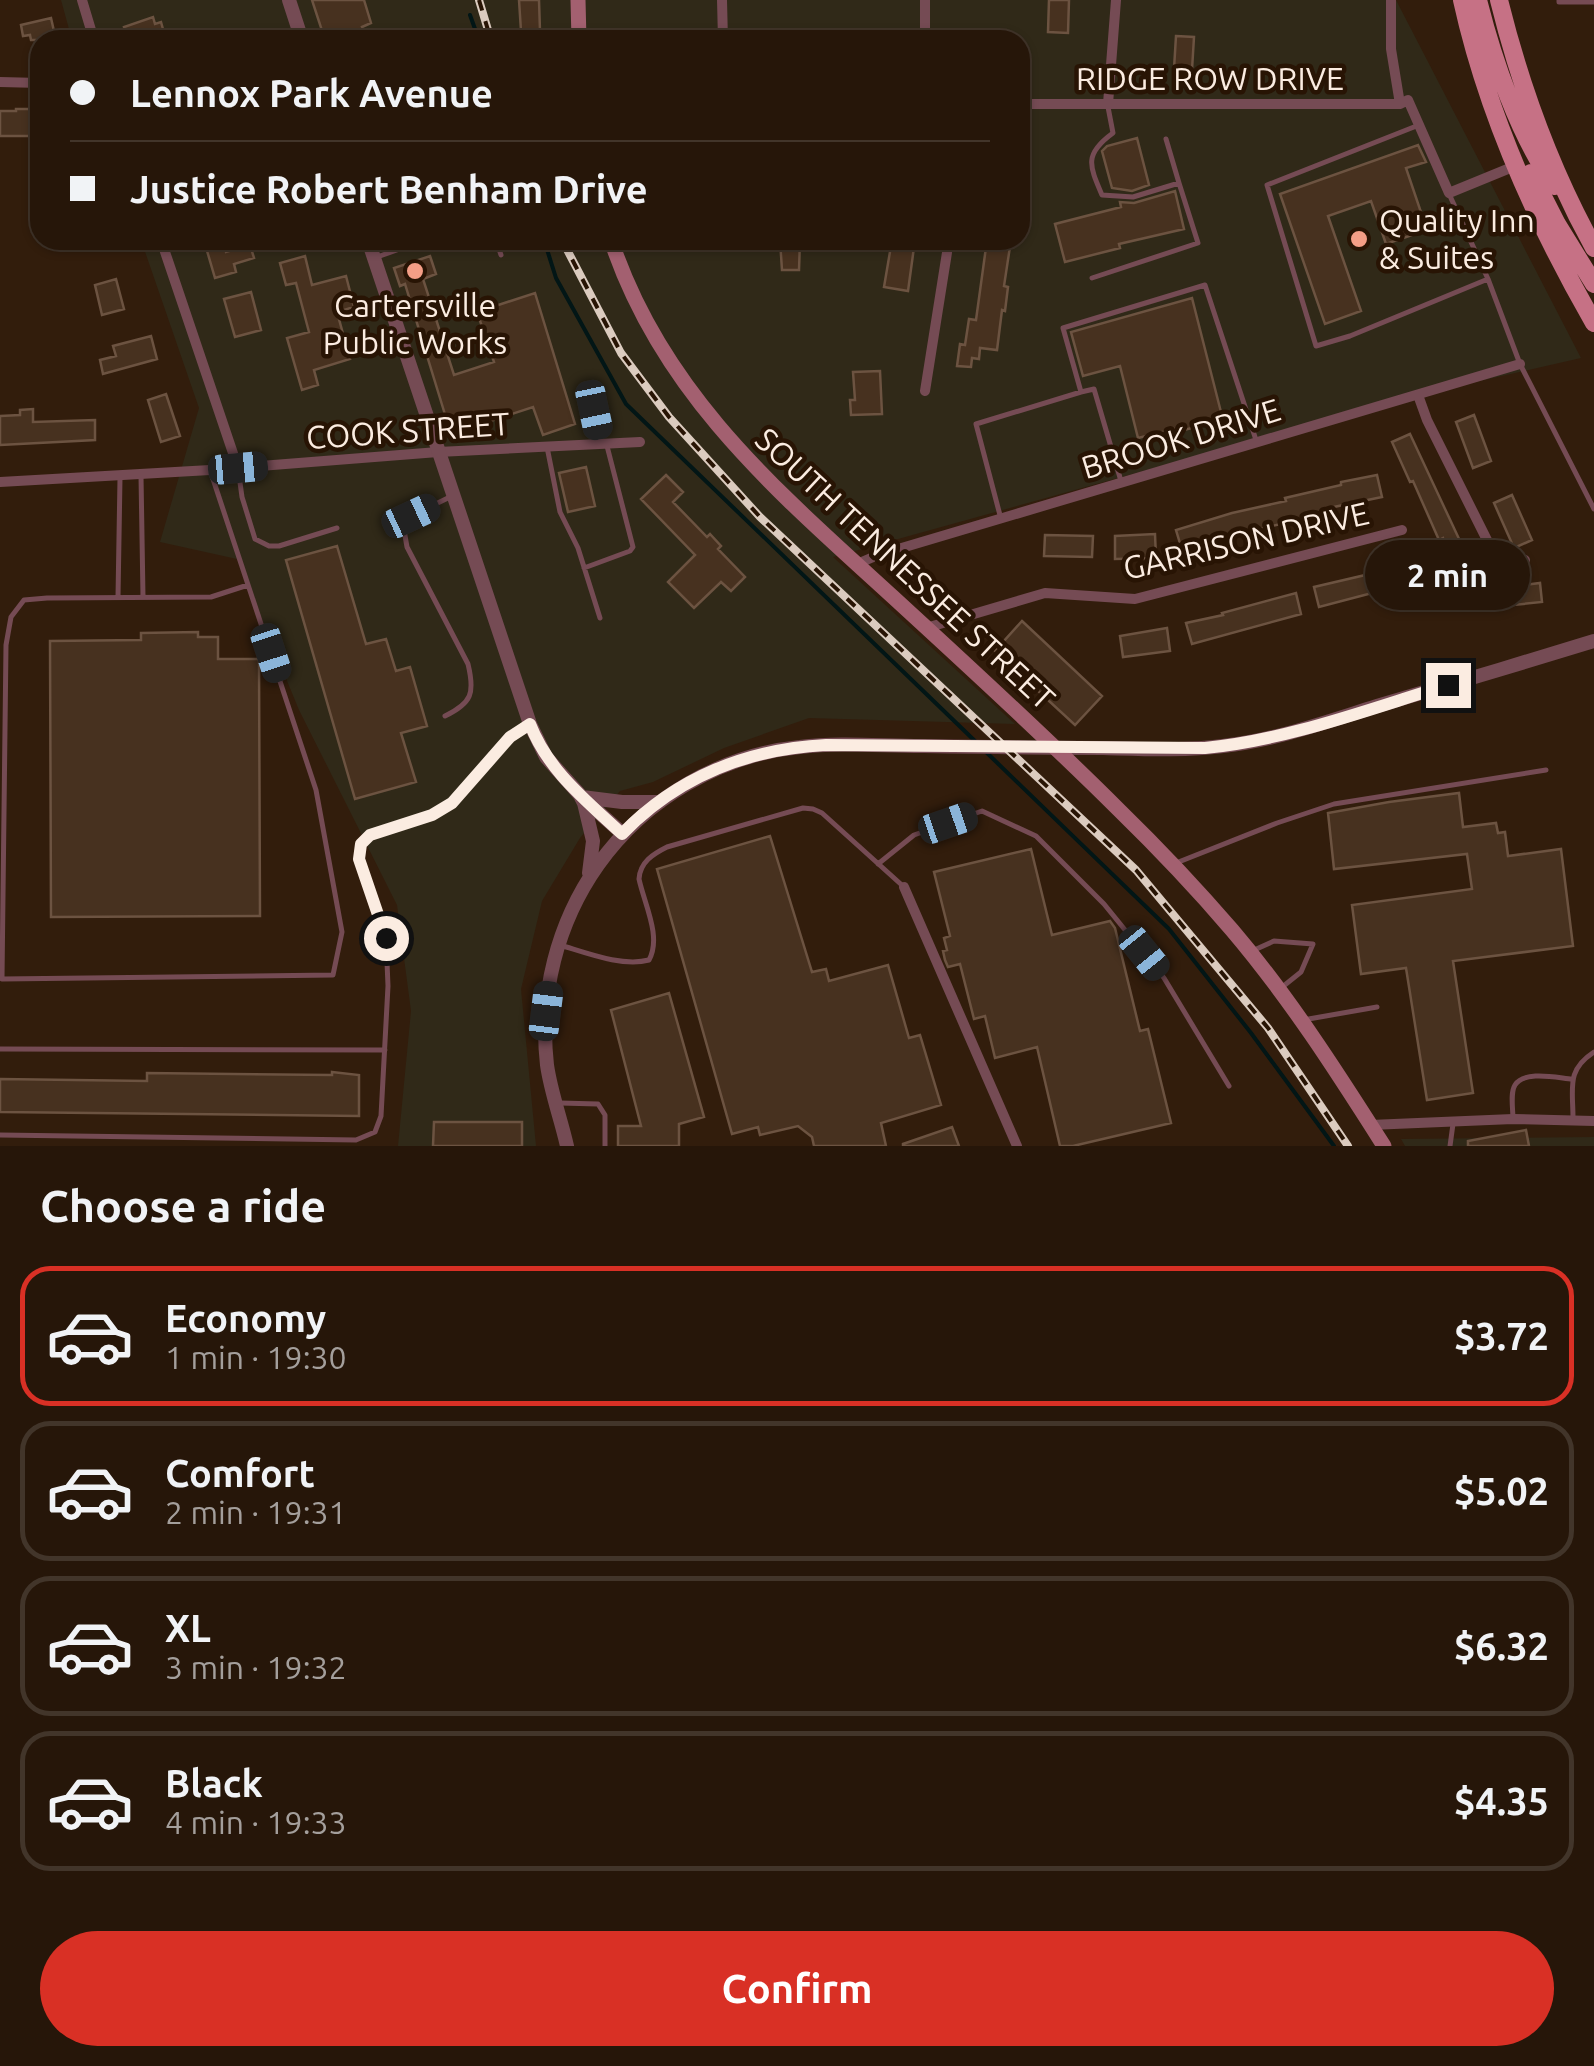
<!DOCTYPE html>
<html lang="en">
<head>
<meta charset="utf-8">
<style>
  body { margin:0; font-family:Ubuntu,sans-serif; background:#2e1f12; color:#f1f3f6; height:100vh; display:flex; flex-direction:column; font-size:38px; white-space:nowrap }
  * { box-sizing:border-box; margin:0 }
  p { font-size:32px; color:#a49f9c }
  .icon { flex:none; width:55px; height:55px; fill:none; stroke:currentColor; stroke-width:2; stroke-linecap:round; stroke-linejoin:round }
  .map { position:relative; height:1146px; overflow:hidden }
  .details { display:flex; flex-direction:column; background:#261609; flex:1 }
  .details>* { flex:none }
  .banner { position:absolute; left:30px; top:30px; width:1000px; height:220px; border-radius:30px; box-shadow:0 2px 8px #0004,0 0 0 2px #42352a; display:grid; align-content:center; height:220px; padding:0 40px; background:#261609 }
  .end { position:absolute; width:45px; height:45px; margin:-22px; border:12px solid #fbece1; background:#111; box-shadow:0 0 0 5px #111 }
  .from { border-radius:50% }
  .bubble { position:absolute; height:70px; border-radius:35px; background:#261609; box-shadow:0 2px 8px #0004,0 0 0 2px #42352a; font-size:32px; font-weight:700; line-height:70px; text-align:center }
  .car { position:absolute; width:30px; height:60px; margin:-30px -15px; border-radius:12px; box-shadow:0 0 8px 2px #0007; background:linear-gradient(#222 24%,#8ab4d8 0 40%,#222 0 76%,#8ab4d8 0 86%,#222 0) }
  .banner b { display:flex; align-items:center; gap:35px; height:95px; font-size:38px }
  .banner b+b { border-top:2px solid #42352a }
  .banner i { width:25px; height:25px; background:#f1f3f6 }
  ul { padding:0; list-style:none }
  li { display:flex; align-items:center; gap:30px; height:140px; margin:0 20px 15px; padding:0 20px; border:5px solid #42352a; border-radius:30px }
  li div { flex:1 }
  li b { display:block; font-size:38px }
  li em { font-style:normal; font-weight:700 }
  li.current { border-color:#d93025 }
  li>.icon { width:90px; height:90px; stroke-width:1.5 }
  h2 { padding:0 40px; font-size:45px; line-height:120px }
  .button { display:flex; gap:20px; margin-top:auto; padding:20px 40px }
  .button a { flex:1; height:115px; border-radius:60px; background:#d93025; color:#fff; font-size:40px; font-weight:700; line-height:115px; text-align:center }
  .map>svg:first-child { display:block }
</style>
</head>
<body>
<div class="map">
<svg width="1594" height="1146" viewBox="0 0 1594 1146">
  <rect width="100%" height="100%" fill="#321d0c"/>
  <path fill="#302918" d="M61,0H1396L1581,358L1418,395L833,557L1015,724L809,718L724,748L653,782L620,791L580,838L542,901L521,989L536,1146H398L411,1011L397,905L299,710L237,559L160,542L199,408L141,240H1020V40H72Z
    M1594,1137V1146H1405L1401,1139Z"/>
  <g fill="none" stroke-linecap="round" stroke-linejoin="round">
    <path stroke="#021616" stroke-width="4" d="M470,15L479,40
      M544,240L556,278L626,404L976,742
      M986,752L1169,929L1251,1033L1334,1146"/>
  </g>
  <path fill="#47311f" stroke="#6c5341" stroke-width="2.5" d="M312,0H364L371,23L362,27L367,40H325Z
    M519,0H539L540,31H521Z
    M1049,0H1069L1068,33L1048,32Z
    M153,17L155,24L161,22L166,40H128L124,27Z
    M51,18L56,40H31L30,35L23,36L21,25Z
    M1176,36L1194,37L1192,70L1174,69Z
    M16,109H36V111H40V131L35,130V136H0V111H16Z
    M1137,138L1149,185L1132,191L1112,188L1102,151L1107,146Z
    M1418,145L1426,162L1406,168L1427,230L1386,244L1371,201L1328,216L1361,311L1325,324L1280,194Z
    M1175,191L1184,229L1119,244L1120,248L1065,262L1055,224L1121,207L1120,202L1134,203Z
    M218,240H223L226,252L250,245L254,258L234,264L236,272L215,278L205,244Z
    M780,240H800L799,270H782Z
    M892,240H915L908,291L884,287Z
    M987,240H1011L1004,286L1008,287L1005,311L1002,310L997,350L980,348L979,359L972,358L971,367L957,366L960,344L965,345L969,319L976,320Z
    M305,256L312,285L346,276L354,307L337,312L350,359L314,370L318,385L302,390L287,338L309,332L296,283L286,285L280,263Z
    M430,256L436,274L423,279L454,375L494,362L477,312L535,293L575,424L543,435L533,407L451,434L405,284L400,286L394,268Z
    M116,279L124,309L102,315L95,285Z
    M251,292L261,330L235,337L224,299Z
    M1192,298L1223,420L1184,430L1183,427L1138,438L1120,366L1083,376L1071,332Z
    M151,336L157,359L103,374L100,360L116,356L113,346Z
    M880,371L882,414L851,415L850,400H855L853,372Z
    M166,394L180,436L161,442L148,400Z
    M33,409V422L95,420V440L0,445V416L20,415V410Z
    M1474,415L1491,461L1473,468L1456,422Z
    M1410,434L1460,541L1463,540L1481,586L1464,593L1443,538L1439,540L1413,481L1410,482L1392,442Z
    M586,467L595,506L568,512L559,473Z
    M666,475L683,492L673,502L707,537L710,534L721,546L718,549L745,577L731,591L721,582L694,608L668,582L695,555L641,499Z
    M1377,475L1382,497L1329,508L1330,511L1302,517V519L1221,538L1222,542L1211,545L1210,542L1182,550L1176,530L1232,513L1286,501L1285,498L1341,485V482Z
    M1512,495L1532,540L1514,548L1494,503Z
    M1155,534L1156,558L1115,559V536Z
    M1045,535L1093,536L1092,557L1044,556Z
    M337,546L366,644L386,639L396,671L410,667L427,726L401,733L416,782L355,799L286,560Z
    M1424,557L1429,578L1319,607L1314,587L1378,572L1377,569Z
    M1540,583L1542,602L1493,607L1491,589Z
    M1296,593L1301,614L1192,644L1186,623L1223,615L1222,613Z
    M1022,621L1102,696L1075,725L995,651Z
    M1167,628L1170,651L1123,657L1120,636Z
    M198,632V637H218V659H259L260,916L51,917L50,641L141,640V633Z
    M1459,793L1463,827L1496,823L1498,833L1505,832L1508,856L1561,849L1573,946L1453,961L1473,1093L1427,1100L1406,968L1361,974L1352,905L1472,889L1467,854L1334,869L1328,813L1389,802Z
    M770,836L812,972L826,969L829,981L888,965L909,1038L920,1035L941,1105L881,1123L886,1146H814L812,1137L798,1126L760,1135L758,1127L732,1134L657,869Z
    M1031,849L1052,935L1110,921L1115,928L1140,1031L1148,1029L1171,1123L1073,1146H1060L1037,1047L995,1058L985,1016L974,1019L960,964L948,967L945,960L943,951L947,950L944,938L950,936L934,872Z
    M669,993L704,1117L679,1124V1146H618V1126H641L611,1010Z
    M332,1072L359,1075V1116L0,1112V1079L147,1081V1073L332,1075Z
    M434,1122H522V1146H433Z
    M952,1127L959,1146H903V1144Z
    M1526,1130L1529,1146H1468V1141Z"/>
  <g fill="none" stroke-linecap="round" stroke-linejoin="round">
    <path stroke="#754b54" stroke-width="5" d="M1559,0V2H1594
      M1419,125L1267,185L1316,346L1350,336L1488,279L1450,196
      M1166,139L1179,183
      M496,240L501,255
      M377,257L408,246L425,247L451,240
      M1092,278L1198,243L1179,183L1133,197L1102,195C1089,165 1084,154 1113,133L1108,107
      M1488,279L1520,364L1594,509
      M589,390L599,441
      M547,447L560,512L578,548L600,618
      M238,468L242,497L255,539L269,546H279L337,528
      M211,473L316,790L342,932L333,975L2,979L6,645L11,617L24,600L47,598L211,597L248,585
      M141,476L143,597
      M1121,481L1094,389L1081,392L1063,328L1205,285L1256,440
      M1001,519L976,424L1081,392
      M584,568L630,551L633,547L607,446
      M118,597L120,478
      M445,716C472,703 475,693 468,664L407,547L404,530L411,516L450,497
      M1176,863L1277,823L1334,804L1546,770
      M878,864L914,835L982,811L1036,836L1104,904L1164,978L1229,1086
      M560,945C587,953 622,967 649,960C662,937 644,903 639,879C640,862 653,854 667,847L803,808L813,809L822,813L904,887
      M1252,951L1274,941L1313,944L1301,972L1281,988
      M1303,1020L1377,1007
      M0,1049L385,1050
      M560,1103L598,1104L605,1115V1146
      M1573,1118C1573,1088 1566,1070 1594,1052
      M1513,1119C1513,1109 1510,1093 1515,1085C1524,1070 1558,1078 1572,1079
      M0,1135L356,1140L375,1132L381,1116L388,986L386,938L359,859L361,844L370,835L432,815L452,803L509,737L527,726
      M1450,1146L1453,1124"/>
    <path stroke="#754b54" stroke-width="10" d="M82,0L94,40
      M722,0L723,40
      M925,0V40
      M1391,0V49L1400,104L1408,100L1449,193L1515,166
      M0,82L40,83
      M1020,104H1400
      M1108,104L1116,0
      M161,240L238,468
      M925,391L949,240
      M1418,395L1427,420L1499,564L1525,560
      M0,482L210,470L438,452L640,442
      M857,564L878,555L1520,364
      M926,628L1045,593L1135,599L1402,530
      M904,887L1017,1146
      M1370,1125L1513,1119L1594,1121"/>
    <path stroke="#754b54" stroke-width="14" d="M289,0L302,40
      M368,240L530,724L546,757L580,795L584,803L593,841L589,873
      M582,797L622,802H660
      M586,801L623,834
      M567,1146C561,1119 551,1093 547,1065C539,995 557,923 598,865C645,799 720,755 800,747C840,742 881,746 921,746C982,747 1042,748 1103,748C1143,749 1184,751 1223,746C1276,740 1326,722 1377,706C1449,685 1522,663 1594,641"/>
    <path stroke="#a36070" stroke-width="15" d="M578,0L579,40
      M611,240C662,394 777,491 893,597C969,667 1045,736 1118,809C1158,848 1196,888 1232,930C1289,997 1337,1072 1384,1146"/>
    <path stroke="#c67185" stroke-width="18" d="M1462,0C1487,114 1536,222 1594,323
      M1478,0C1493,60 1519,136 1555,186
      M1499,0C1520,85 1552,172 1594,248
      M1531,173L1557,224L1594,284"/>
    <defs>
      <path id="rail" d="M479,0L491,40
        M562,240L621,353L669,417L760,517L1136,870L1268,1028L1348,1146"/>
    </defs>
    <use href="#rail" stroke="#dbcbbf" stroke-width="8"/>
    <use href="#rail" stroke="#281404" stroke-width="4" stroke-dasharray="11" stroke-linecap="butt"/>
  </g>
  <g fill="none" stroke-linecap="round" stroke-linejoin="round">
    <path stroke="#fbece1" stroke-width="12" d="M386,938L359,859L361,844L370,835L432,815L452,803L510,737L530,724C548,771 587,801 622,834C677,777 748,749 826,745L1205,748C1288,740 1369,709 1448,685"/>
  </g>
  <g fill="#f49e86" stroke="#281404" stroke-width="4">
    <circle cx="1359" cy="239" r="10"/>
    <circle cx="415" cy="271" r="10"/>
  </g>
  <g text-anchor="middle" stroke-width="9" stroke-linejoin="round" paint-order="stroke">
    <g font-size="32" fill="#fbece1" stroke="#281404">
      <text x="1210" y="90">RIDGE ROW DRIVE</text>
      <text transform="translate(408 431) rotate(-4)" y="11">COOK STREET</text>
      <text transform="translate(1181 439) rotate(-17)" y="11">BROOK DRIVE</text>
      <text transform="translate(1246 541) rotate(-13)" y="11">GARRISON DRIVE</text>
      <text transform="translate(905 569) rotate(43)" y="11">SOUTH TENNESSEE STREET</text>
    </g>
    <g font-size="32" fill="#fbece1" stroke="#281404" text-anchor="start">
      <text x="1379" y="232">Quality Inn<tspan x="1379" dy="37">&amp; Suites</tspan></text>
      <text x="415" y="317" text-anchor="middle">Cartersville<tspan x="415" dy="37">Public Works</tspan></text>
    </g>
  </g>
</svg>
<i class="end from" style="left:386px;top:938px"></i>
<i class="end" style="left:1448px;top:685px"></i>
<div class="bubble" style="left:1365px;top:540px;width:165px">2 min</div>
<i class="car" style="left:594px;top:410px;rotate:168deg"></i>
<i class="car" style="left:238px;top:468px;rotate:85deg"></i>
<i class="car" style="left:411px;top:516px;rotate:65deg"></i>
<i class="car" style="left:271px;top:653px;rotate:162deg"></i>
<i class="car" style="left:948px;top:823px;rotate:71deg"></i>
<i class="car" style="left:1144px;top:953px;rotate:141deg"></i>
<i class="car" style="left:546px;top:1011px;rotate:7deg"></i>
<div class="banner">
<b><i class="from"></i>Lennox Park Avenue</b>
<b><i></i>Justice Robert Benham Drive</b>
</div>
</div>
<section class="details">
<h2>Choose a ride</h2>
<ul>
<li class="current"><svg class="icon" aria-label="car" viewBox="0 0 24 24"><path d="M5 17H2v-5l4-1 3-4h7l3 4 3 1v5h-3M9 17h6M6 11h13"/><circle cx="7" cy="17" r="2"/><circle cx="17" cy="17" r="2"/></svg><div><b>Economy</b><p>1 min · 19:30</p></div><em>$3.72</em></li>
<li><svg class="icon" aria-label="car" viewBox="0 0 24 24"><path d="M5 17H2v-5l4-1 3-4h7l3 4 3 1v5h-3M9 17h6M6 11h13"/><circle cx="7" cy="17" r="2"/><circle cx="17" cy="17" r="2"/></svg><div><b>Comfort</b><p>2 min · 19:31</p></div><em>$5.02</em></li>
<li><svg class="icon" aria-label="car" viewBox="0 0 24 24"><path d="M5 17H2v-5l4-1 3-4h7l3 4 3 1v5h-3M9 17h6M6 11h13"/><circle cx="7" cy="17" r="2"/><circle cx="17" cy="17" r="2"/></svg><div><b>XL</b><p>3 min · 19:32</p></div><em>$6.32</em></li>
<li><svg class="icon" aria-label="car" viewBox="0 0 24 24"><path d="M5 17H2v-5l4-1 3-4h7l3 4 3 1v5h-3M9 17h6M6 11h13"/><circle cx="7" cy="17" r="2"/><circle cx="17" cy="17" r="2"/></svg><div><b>Black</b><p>4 min · 19:33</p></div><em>$4.35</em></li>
</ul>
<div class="button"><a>Confirm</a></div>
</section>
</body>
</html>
